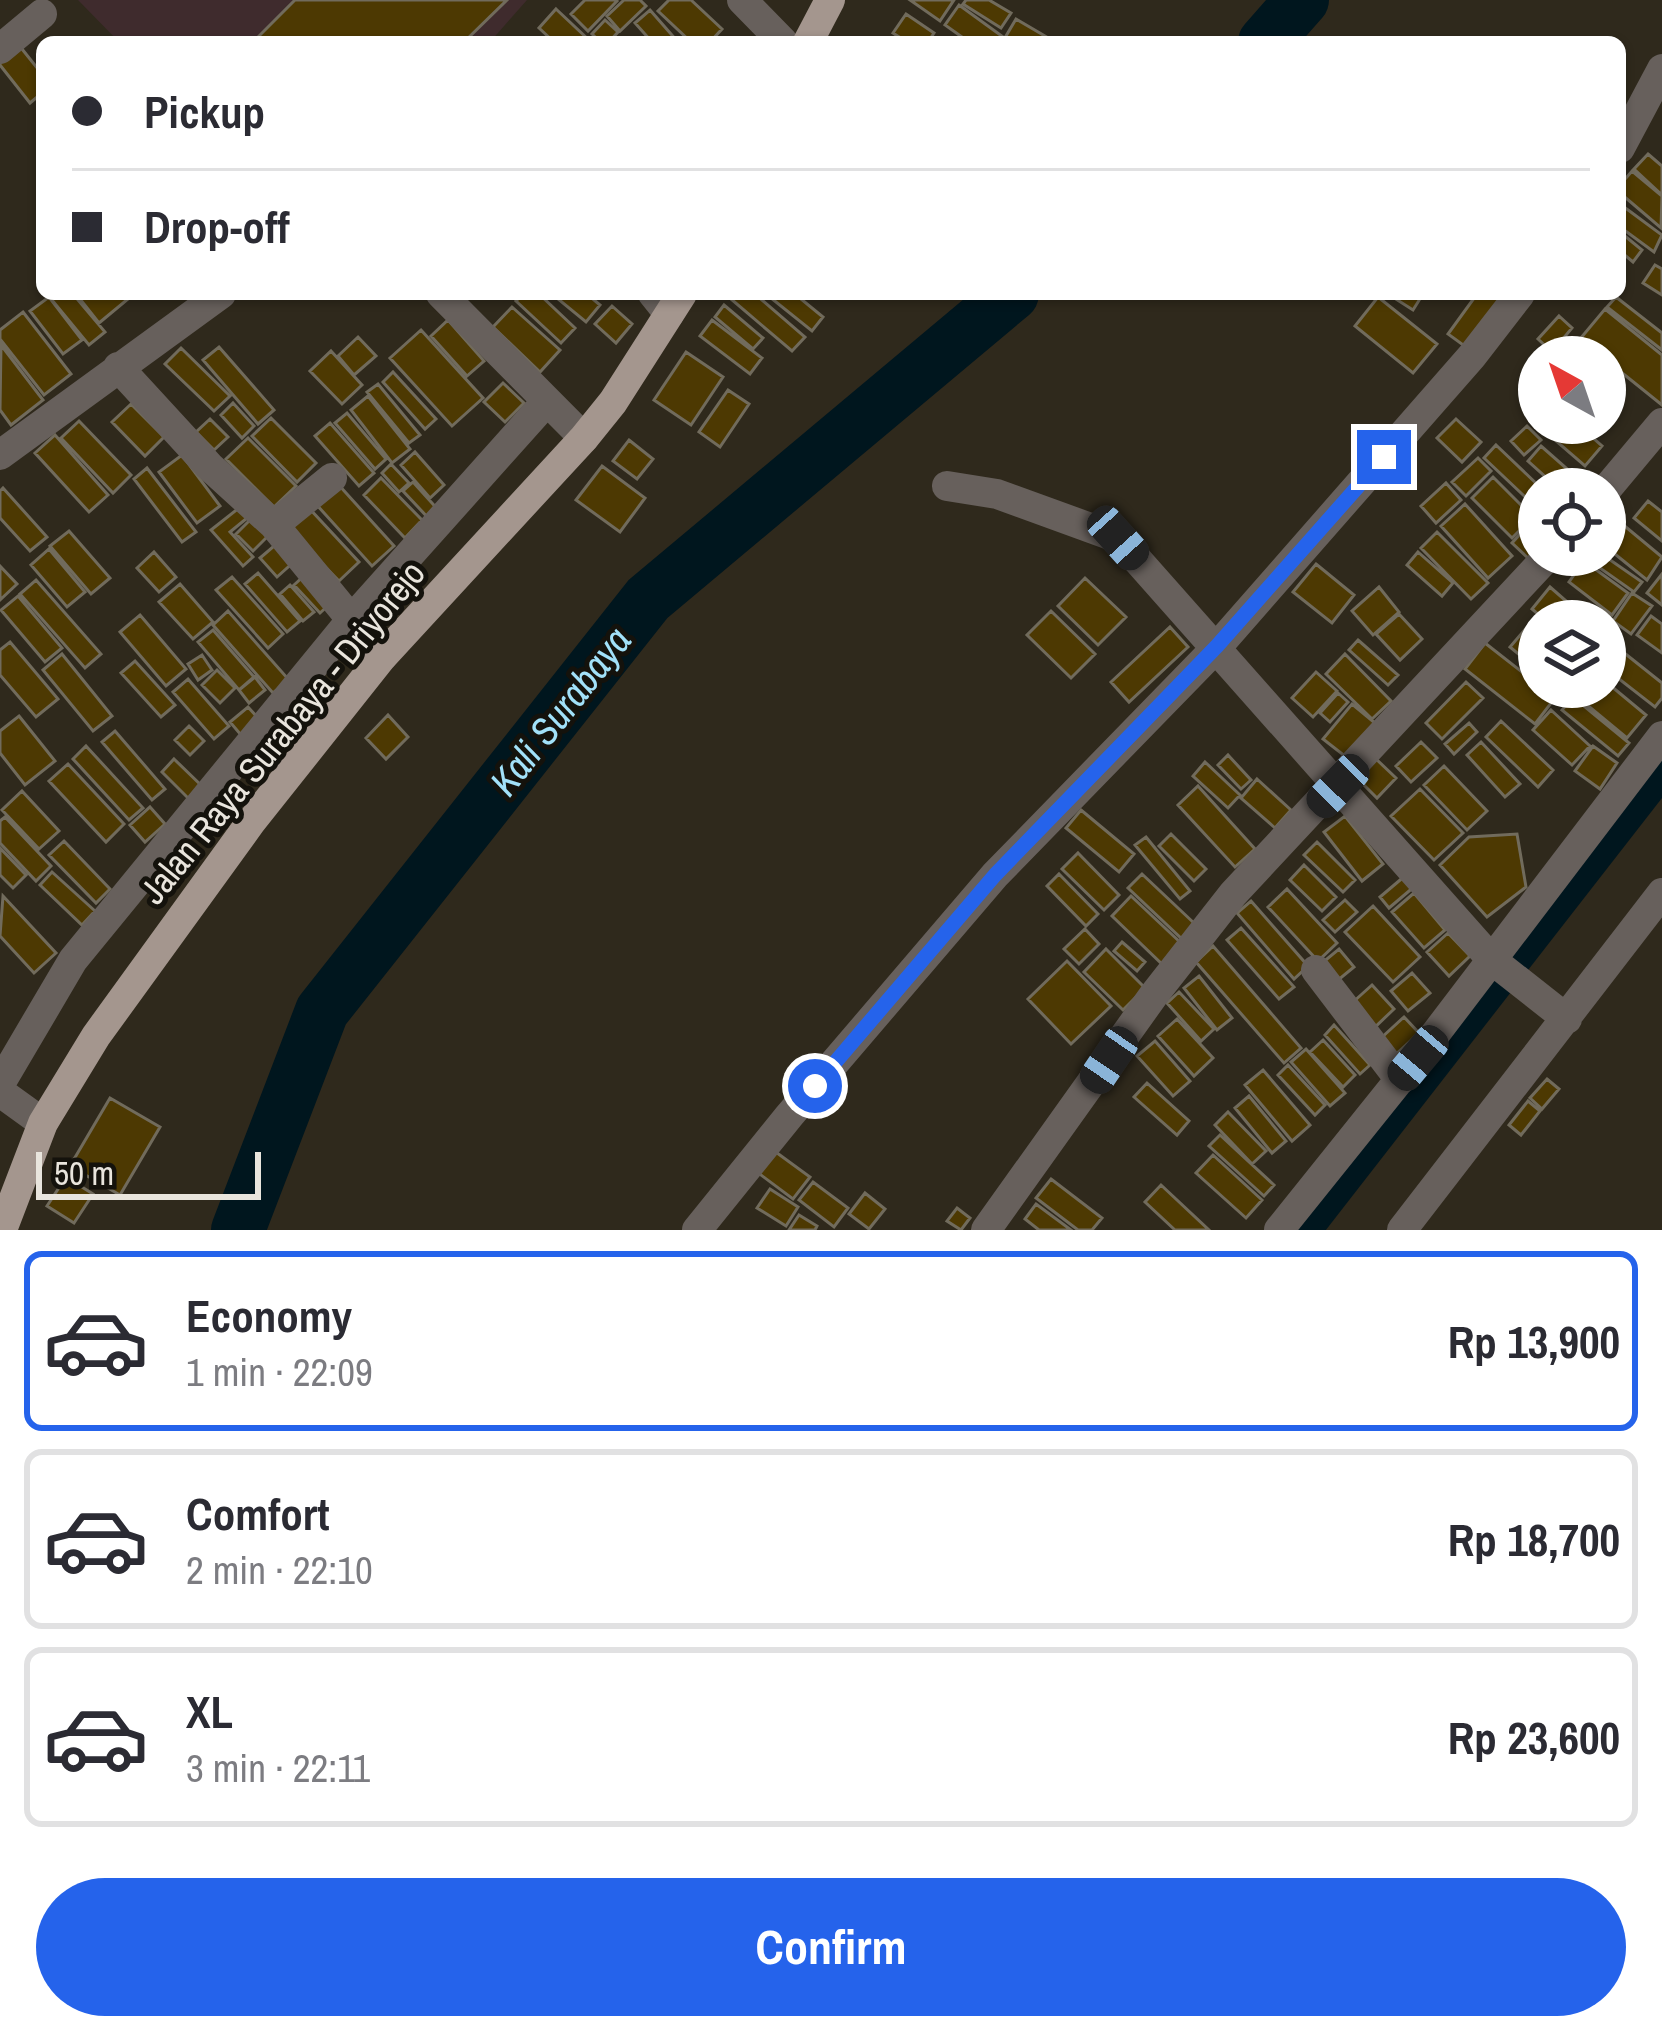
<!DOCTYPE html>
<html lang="en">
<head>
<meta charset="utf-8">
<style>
  body { margin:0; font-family:"Archivo Narrow",sans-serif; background:#f7f7f7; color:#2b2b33; height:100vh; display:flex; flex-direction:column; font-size:45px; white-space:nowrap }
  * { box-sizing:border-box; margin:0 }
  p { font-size:39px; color:#7c7c81 }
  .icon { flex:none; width:66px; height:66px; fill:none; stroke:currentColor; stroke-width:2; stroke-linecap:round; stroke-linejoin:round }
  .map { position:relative; height:1230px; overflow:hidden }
  .drawer { display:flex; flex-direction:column; background:#fff; flex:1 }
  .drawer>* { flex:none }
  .guide { position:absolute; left:36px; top:36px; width:1590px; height:264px; border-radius:18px; box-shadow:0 3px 9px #0004; display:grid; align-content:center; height:264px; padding:0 36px; background:#fff }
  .needle { width:78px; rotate:320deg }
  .buttons { position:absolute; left:1518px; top:336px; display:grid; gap:24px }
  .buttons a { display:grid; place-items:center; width:108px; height:108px; border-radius:50%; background:#fff; box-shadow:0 3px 9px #0004; font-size:60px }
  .scale { position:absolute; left:36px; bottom:30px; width:225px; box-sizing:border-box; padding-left:12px; border:6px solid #e9e5dd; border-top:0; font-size:33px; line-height:42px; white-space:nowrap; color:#e9e5dd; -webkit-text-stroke:9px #14120c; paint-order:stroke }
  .end { position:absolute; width:54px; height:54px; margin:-27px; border:15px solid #2563eb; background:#fff; box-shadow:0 0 0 6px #fff }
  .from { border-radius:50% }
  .car { position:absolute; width:36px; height:72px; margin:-36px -18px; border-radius:15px; box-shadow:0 0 9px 3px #0007; background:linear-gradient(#222 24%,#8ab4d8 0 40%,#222 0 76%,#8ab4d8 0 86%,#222 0) }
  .guide b { display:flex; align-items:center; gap:42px; height:114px; font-size:45px }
  .guide b+b { border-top:3px solid #e1e1e2 }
  .guide i { width:30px; height:30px; background:#2b2b33 }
  ul { padding:21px 0 0; list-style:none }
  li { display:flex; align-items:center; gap:36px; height:180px; margin:0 24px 18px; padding:0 12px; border:6px solid #e1e1e2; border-radius:18px }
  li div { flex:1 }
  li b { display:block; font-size:45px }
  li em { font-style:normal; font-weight:700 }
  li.current { border-color:#2563eb }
  li>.icon { width:108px; height:108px; stroke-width:1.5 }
  .action { display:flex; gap:24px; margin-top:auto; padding:24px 36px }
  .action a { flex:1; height:138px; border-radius:72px; background:#2563eb; color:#fff; font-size:48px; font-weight:700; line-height:138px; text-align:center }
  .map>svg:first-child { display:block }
</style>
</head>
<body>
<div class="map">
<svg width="1662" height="1230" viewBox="0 0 1662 1230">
  <rect width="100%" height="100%" fill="#2f291c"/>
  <path fill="#3f2b2d" d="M78,0H527L490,42H119Z"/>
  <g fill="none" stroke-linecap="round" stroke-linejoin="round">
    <path stroke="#00161e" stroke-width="33" d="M1305,1230L1662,771"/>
    <path stroke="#00161e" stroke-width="54" d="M1265,42L1302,0
      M238,1230L322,1011L648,599L1012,294"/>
  </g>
  <path fill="#4d3902" stroke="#716b5c" stroke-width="3" d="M295,0H507L464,42H253Z
    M585,0H616L617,1L588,31L571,14Z
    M624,0H640L646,6L620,31L607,16Z
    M669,0H691L722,29L710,42H691L658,11Z
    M910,0H954L940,21Z
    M966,0H989L1011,13L1001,28L963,4Z
    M959,5L1010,42H969L945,25Z
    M556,9L591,42H554L539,28Z
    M650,10L678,42H652L635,23Z
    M906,14L934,33L928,42H907L893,33Z
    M1016,19L1050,39L1048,42H1017L1006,36Z
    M605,20L618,32L609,42H601L592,34Z
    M18,44L42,74V93L30,103L0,65V59Z
    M1648,154L1662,166V195L1634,169Z
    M1632,171L1662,196L1661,228L1620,193V185Z
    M1620,204L1662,235L1654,252L1620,227Z
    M1620,232L1642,250L1633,262L1620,251Z
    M1655,265L1662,269V295L1643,283Z
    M47,294H73L105,332L89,345Z
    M76,294H134L99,323Z
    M523,294H539L575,328L561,343L516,301Z
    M552,294H587L600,305L586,322Z
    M735,294H755L805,337L792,351L731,299Z
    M766,294H795L823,317L812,331Z
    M1388,294H1423L1413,310Z
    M1477,294H1511L1470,350L1448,334Z
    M49,297L82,340L63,354L30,311Z
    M1378,297L1437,344L1413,373L1355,326Z
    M1616,297L1662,333V350L1607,307Z
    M724,305L763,338L753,349L715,317Z
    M612,306L632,324L616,343L595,324Z
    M512,307L560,350L540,372L493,327Z
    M1605,309L1662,355V405L1580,339Z
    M23,312L71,374L44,395L0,339V330Z
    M1559,316L1572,328L1552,352L1538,339Z
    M448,320L484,361L467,376L431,336Z
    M712,320L762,358L750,374L700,336Z
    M421,330L483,398L452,426L390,358Z
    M358,337L376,356L354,375L338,356Z
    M1,345L43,400L11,425L0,410Z
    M219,347L274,410L258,424L203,360Z
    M181,348L230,396L214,411L165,364Z
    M331,351L362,385L342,404L310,371Z
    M686,352L723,377L691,425L654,400Z
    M393,372L436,419L425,429L383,382Z
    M503,383L524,403L505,422L484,402Z
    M378,384L420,435L409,443L367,392Z
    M728,390L749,404L720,447L699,432Z
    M368,396L410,449L392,463L351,410Z
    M233,403L254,426L242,438L221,415Z
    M131,404L164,437L145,456L112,422Z
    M347,413L386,459L375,469L335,423Z
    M1539,414V423H1576L1602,446L1585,466L1533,421Z
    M271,418L316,463L297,482L252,436Z
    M210,419L228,437L214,450L196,432Z
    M1456,419L1481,442L1462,462L1437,438Z
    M79,421L131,475L113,493L61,438Z
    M330,423L374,473L359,486L315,436Z
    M1527,426L1541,440L1524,455L1511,441Z
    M55,435L108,495L89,512L35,453Z
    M248,438L296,486L274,507L226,459Z
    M629,440L653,459L637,479L613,461Z
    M1496,445L1542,489H1539V510L1484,458Z
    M1541,446L1582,482L1575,489H1559L1528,461Z
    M415,452L444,485L430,498L401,465Z
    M182,455L220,506L197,523L159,472Z
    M1478,458L1491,471L1466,496L1452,482Z
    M391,464L409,483L399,492L382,473Z
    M602,466L645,498L620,532L576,500Z
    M147,468L196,532L182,542L134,479Z
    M1493,477L1533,517L1512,538L1472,498Z
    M381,478L422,520L405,538L364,495Z
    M413,482L441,513L432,522L403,491Z
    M337,483L394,546L372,566L315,503Z
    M1446,483L1461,500L1436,523L1421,506Z
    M3,488L47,537L30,551L0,518V491Z
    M1648,501L1662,512V541L1634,518Z
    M244,504L252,514L230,532L253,557L243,566L211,530Z
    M1465,504L1512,556L1488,578L1441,526Z
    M308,507L359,562L339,581L287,527Z
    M253,517L270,534L253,551L236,534Z
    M1615,518L1662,557L1647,580L1605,546V531Z
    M1534,519L1539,523V547L1529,559L1512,543Z
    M69,531L110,578L91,594L50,546Z
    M1437,532L1488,583L1471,599L1421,548Z
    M281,540L297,559L277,577L260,558Z
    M49,549L85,592L67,607L31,565Z
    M154,552L176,577L159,592L137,568Z
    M1418,552L1453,583L1442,596L1407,565Z
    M1595,555H1603L1642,582L1634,592L1590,561Z
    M1584,561L1628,593L1612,615L1569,582Z
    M1316,564L1354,595L1332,623L1293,592Z
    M0,566L17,584L0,600Z
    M258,573L300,621L287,632L245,584Z
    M307,573L333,601L320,613L294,585Z
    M1662,574V605L1647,593Z
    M232,577L283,634L268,648L216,590Z
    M1085,578L1126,617L1098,645L1058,606Z
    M36,580L101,654L85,668L20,594Z
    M180,584L213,622L193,639L159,602Z
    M290,585L314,612L303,621L280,594Z
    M1379,587L1399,612L1373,635L1352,611Z
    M1550,587L1589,621H1546L1532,609Z
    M1632,593L1652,606L1631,634L1613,621Z
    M18,596L62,648L45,662L1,610Z
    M228,611L289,680L273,693L213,625Z
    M1051,611L1095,654L1071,678L1027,635Z
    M1399,614L1422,639L1400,660L1376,634Z
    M140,615L186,669L166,686L120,632Z
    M1651,616L1662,624V653L1637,635Z
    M1533,620L1539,624V671L1510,647Z
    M1170,627L1188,647L1129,702L1111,682Z
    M213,630L254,677L239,690L198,642Z
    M1358,640L1398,675L1388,685L1349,650Z
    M10,642L58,699L36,717L0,675V650Z
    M1485,643L1555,698L1535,724L1465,669Z
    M1613,644L1662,683V698L1655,707L1605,668V654Z
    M62,654L112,716L93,731L43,670Z
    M1345,654L1391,701L1372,719L1326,674Z
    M202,655L212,670L198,680L188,664Z
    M135,661L175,705L161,717L121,673Z
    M217,670L235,688L220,703L202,685Z
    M1316,672L1337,691L1313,717L1292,698Z
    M255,677L265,690L249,703L239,690Z
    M188,679L229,726L214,739L173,692Z
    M1605,681L1646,715L1627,738L1575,695L1582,687H1605Z
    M1466,682L1483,698L1442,739L1426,723Z
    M1338,693L1348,702L1330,722L1320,713Z
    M1573,697L1629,743L1618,756L1562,710Z
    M1352,704L1375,723L1346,757L1323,739Z
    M248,707L260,720L241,735L230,722Z
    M1551,710L1590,746L1572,765L1533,730Z
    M388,715L408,737L386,759L366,738Z
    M19,716L55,761L25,785L0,753V731Z
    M1501,721L1553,770L1538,787L1486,737Z
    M1469,723L1477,732L1454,754L1445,744Z
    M189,726L204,741L190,755L175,740Z
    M115,731L165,789L152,800L102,742Z
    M1421,742L1437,758L1411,782L1396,766Z
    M1481,742L1520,784L1505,797L1467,755Z
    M86,746L143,808L129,820L73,759Z
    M1593,746L1617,763L1600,789L1575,771Z
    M1228,755L1251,780L1241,789L1218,765Z
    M1375,758L1396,778L1377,798L1356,777Z
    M174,759L205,789L192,802L162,772Z
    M1205,762L1240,795L1228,808L1193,776Z
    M68,764L124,824L106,842L49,781Z
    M1444,766L1487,811L1467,830L1424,785Z
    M1257,779L1291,810L1275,828L1241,798Z
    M1198,786L1255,849L1235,867L1178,805Z
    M1420,789L1463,833L1434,860L1391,816Z
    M22,791L59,831L39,849L2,810Z
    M150,807L165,824L145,842L130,825Z
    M1081,810L1134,854L1119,872L1066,828Z
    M1345,816L1383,864L1362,881L1324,832Z
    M5,817L51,866L36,881L0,843V821Z
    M1171,834L1206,869L1194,881L1159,846Z
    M1517,834L1526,887L1487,917L1440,865L1469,837Z
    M1146,837L1190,891L1180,899L1135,845Z
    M64,841L110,889L96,903L49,855Z
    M1317,842L1355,880L1343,892L1304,855Z
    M0,848L26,875L13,888L0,875Z
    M1078,853L1119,895L1104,910L1062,869Z
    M1304,865L1336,897L1322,911L1290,880Z
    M52,872L95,911L82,925L40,885Z
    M1059,874L1098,914L1086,926L1047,886Z
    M1142,874L1195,924L1182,939L1128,888Z
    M1406,875L1415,886L1389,908L1380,897Z
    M1287,889L1337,943L1318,961L1268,907Z
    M1414,893L1445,930L1424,948L1392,912Z
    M3,896L56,953L34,973L0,936Z
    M1131,896L1182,944L1163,965L1112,916Z
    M1345,900L1357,912L1335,932L1323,920Z
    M1251,901L1308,966L1294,979L1237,913Z
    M1373,906L1420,957L1393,982L1345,932Z
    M1241,928L1294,987L1279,999L1227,940Z
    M1085,929L1099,944L1079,964L1064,949Z
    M1448,933L1470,956L1449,976L1427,952Z
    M1122,942L1145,962L1137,971L1114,951Z
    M1213,946L1301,1048L1284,1063L1196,962Z
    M1106,949L1145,988L1123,1010L1084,972Z
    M1339,949L1354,967L1337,981L1322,963Z
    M1067,961L1111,1006L1071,1044L1028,999Z
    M1412,973L1430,993L1408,1011L1391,991Z
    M1199,976L1232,1018L1217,1030L1184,988Z
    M1372,985L1394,1009L1374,1028L1352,1003Z
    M1179,992L1214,1029L1201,1041L1167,1003Z
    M1404,1017L1419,1033L1395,1055L1380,1039Z
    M1177,1019L1213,1058L1194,1076L1158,1036Z
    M1334,1025L1370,1065L1360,1074L1325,1035Z
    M1323,1040L1355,1075L1343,1087L1310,1052Z
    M1155,1041L1190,1081L1173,1096L1137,1056Z
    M1306,1049L1345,1093L1330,1106L1291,1062Z
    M1288,1065L1325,1105L1315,1115L1278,1075Z
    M1263,1070L1310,1125L1292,1141L1245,1085Z
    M1547,1079L1559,1089L1542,1109L1530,1098Z
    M1147,1083L1189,1121L1177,1135L1134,1097Z
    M1249,1096L1286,1141L1272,1153L1235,1108Z
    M110,1098L160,1127L120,1195L70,1166Z
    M1528,1101L1540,1111L1521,1135L1509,1125Z
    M1228,1112L1266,1151L1252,1164L1215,1125Z
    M1220,1135L1274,1185L1264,1196L1209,1146Z
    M773,1150L810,1177L793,1199L757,1172Z
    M1213,1155L1262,1200L1246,1218L1196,1173Z
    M66,1177L93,1194L74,1223L47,1206Z
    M1051,1179L1102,1218L1092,1230H1078L1036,1198Z
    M813,1182L848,1208L834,1227L799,1200Z
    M1161,1185L1209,1230H1175L1145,1202Z
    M770,1189L798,1207L786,1226L757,1208Z
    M865,1193L885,1209L869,1229L849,1214Z
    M1036,1204L1071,1230H1039L1025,1219Z
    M957,1208L970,1218L961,1230L947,1221Z
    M799,1215L817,1226L815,1230H789Z"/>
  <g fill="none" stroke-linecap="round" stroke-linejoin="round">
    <path stroke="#67605c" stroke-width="30" d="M742,0L783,42
      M0,49L42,14
      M1620,148L1662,69
      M441,294L584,438
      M653,294L669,314
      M118,367L209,466L274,525L382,657
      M0,455L221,294
      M947,486L997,494L1118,538L1492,960L1567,1019
      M1605,491L1662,423
      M274,525L332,478
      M1316,970L1400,1080
      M0,1084L73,960L352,619L547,401
      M0,1092L43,1123
      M697,1230L789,1116L995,875L1217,647L1472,356L1520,294
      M986,1230L1153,996L1233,894L1549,555
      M1279,1230L1417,1058L1662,736
      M1402,1230L1662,893"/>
    <path stroke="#a4968e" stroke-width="30" d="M808,42L830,0
      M2,1230L43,1123L96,1036L251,822L382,657L584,438L613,402L682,294"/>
  </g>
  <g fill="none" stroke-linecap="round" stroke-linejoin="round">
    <path stroke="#2563eb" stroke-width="15" d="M815,1086L995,875L1217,646L1384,457"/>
  </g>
  <g text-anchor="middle" stroke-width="10" stroke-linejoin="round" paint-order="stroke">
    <g font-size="36" fill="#e9e5dd" stroke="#14120c">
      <text transform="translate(282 732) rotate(-51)" y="13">Jalan Raya Surabaya - Driyorejo</text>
    </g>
    <g font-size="39" font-style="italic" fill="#a2e1f9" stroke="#14120c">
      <text transform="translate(560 711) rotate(-52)" y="14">Kali Surabaya</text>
    </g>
  </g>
</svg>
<div class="buttons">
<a><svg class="needle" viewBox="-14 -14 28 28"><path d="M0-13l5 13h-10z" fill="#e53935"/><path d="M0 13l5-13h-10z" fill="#7c7c81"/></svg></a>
<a><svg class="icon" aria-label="locate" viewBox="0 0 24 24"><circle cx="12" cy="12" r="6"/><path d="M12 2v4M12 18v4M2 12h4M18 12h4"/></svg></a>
<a><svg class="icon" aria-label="layers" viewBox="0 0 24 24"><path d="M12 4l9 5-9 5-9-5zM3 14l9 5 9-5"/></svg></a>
</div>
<div class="scale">50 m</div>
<i class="end from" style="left:815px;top:1086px"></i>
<i class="end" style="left:1384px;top:457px"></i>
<i class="car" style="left:1118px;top:538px;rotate:138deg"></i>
<i class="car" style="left:1338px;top:786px;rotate:224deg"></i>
<i class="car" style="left:1418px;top:1058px;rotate:220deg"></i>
<i class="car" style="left:1109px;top:1060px;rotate:214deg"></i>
<div class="guide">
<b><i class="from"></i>Pickup</b>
<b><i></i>Drop-off</b>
</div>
</div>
<section class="drawer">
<ul>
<li class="current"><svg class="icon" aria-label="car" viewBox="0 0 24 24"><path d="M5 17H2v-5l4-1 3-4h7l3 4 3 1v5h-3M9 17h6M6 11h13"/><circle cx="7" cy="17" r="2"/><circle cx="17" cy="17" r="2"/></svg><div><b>Economy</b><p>1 min · 22:09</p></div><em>Rp 13,900</em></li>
<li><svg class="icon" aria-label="car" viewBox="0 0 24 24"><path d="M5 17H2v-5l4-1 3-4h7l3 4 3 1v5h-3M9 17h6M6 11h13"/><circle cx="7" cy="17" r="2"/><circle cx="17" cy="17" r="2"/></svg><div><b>Comfort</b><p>2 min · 22:10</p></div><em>Rp 18,700</em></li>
<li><svg class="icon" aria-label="car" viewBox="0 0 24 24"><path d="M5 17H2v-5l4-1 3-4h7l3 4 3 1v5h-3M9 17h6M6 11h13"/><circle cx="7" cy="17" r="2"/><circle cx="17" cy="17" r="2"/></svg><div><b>XL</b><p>3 min · 22:11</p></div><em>Rp 23,600</em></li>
</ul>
<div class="action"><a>Confirm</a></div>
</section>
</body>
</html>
